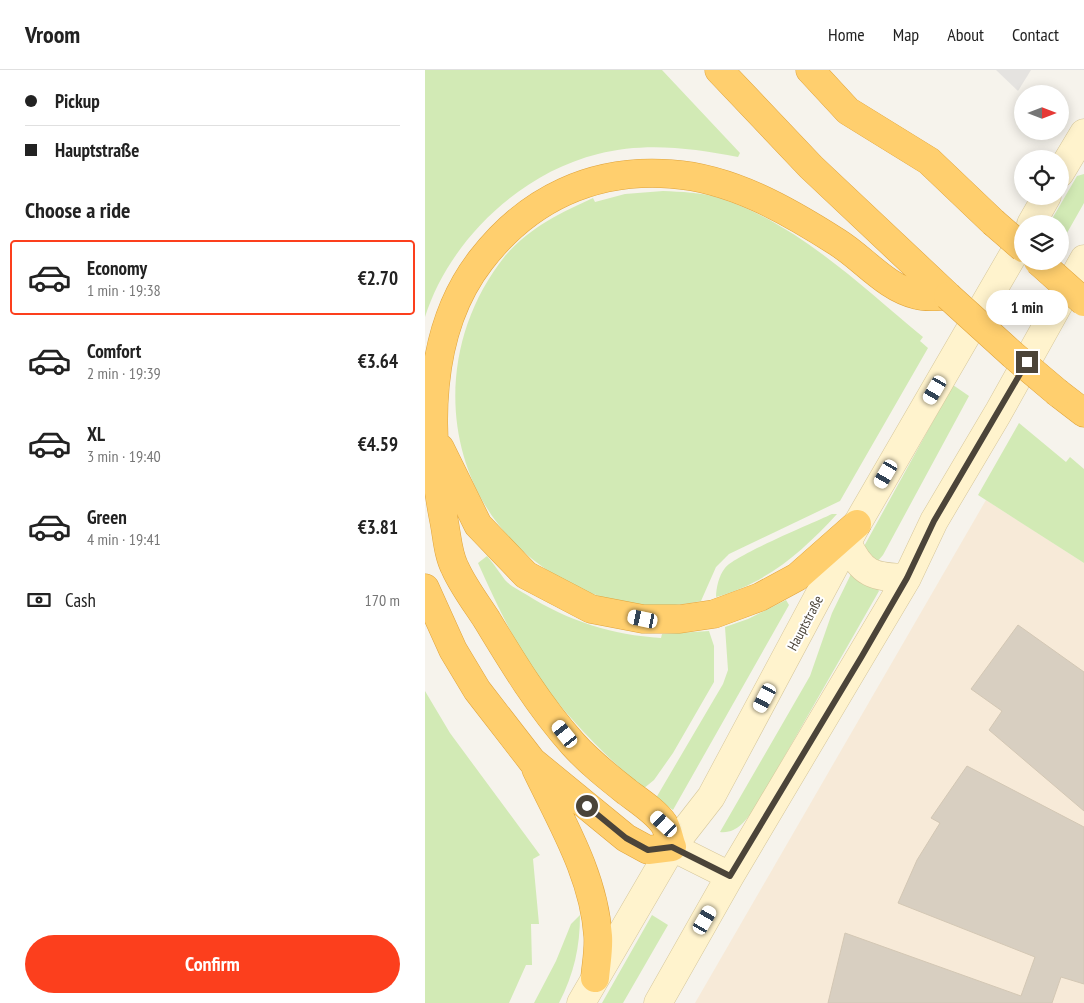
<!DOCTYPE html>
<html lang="en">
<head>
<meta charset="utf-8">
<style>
  body { margin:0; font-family:"PT Sans Narrow",sans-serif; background:#f2f2f2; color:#222; height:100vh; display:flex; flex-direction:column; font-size:19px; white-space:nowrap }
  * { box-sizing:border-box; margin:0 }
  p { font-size:16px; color:#767676 }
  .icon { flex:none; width:28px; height:28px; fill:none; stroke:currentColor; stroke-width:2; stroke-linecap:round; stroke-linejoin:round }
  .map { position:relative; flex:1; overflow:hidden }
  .details { display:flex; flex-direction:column; background:#fff; width:425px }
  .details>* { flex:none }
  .hud { display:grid; align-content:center; height:110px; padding:0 25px; background:#fff }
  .needle { width:32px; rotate:90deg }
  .controls { position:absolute; left:589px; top:15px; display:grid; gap:10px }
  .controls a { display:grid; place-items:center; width:55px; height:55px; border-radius:50%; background:#fff; box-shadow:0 2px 12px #0003; font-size:25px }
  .end { position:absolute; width:22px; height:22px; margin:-11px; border:6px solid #4b4439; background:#fff; box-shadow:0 0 0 2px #fff }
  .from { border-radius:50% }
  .bubble { position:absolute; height:35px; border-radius:18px; background:#fff; box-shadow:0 2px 12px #0003; font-size:16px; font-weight:700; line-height:35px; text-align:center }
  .car { position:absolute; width:15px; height:30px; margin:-15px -8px; border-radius:6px; box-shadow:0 0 4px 1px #0007; background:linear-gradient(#fff 24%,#345 0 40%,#fff 0 76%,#345 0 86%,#fff 0) }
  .hud b { display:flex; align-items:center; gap:18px; height:48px; font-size:19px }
  .hud b+b { border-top:1px solid #e0e0e0 }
  .hud i { width:12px; height:12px; background:#222 }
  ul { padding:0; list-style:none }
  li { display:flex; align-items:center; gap:15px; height:75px; margin:0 10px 8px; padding:0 15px; border:2px solid transparent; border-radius:5px }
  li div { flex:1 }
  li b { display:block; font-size:19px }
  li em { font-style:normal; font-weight:700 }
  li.on { border-color:#fc3f1d }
  li>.icon { width:45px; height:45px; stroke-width:1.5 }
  h2 { padding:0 25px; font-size:22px; line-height:60px }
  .pay { display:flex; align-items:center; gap:12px; height:55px; padding:0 25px; font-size:19px }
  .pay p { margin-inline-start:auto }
  .cta { display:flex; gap:10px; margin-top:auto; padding:10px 25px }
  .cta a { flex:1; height:58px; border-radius:30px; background:#fc3f1d; color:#fff; font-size:20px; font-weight:700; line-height:58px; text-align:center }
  header { display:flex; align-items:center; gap:30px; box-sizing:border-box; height:70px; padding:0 25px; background:#fff; border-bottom:1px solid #e0e0e0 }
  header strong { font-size:24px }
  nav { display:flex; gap:28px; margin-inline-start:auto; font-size:18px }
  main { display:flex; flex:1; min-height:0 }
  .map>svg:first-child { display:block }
</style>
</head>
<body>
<header>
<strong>Vroom</strong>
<nav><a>Home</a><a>Map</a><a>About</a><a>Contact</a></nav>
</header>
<main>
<section class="details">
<div class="hud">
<b><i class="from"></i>Pickup</b>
<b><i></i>Hauptstraße</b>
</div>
<h2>Choose a ride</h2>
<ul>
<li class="on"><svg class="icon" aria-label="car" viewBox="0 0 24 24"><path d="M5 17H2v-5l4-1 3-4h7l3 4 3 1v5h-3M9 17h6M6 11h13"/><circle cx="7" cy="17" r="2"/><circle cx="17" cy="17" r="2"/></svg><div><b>Economy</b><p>1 min · 19:38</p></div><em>€2.70</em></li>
<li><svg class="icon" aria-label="car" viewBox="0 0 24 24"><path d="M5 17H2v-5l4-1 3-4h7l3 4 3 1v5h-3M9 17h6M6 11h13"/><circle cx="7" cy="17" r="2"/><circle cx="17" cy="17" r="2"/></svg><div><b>Comfort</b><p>2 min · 19:39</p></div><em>€3.64</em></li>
<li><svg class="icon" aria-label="car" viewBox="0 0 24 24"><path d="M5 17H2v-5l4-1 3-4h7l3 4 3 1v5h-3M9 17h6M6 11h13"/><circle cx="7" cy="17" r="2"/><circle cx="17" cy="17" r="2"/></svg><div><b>XL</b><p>3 min · 19:40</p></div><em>€4.59</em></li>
<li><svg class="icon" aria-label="car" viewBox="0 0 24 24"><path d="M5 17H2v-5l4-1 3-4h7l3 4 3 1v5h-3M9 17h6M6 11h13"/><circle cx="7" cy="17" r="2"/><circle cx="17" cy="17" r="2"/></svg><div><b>Green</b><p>4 min · 19:41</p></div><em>€3.81</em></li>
</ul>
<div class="pay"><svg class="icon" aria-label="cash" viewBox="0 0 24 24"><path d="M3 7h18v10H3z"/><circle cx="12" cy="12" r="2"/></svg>Cash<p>170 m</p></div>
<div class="cta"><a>Confirm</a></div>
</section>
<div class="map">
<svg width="659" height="933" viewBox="0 0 659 933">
  <rect width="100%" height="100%" fill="#f6f3ec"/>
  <path fill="#f7ead8" d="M561,430L659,493V933H270Z"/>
  <path fill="#d2eab5" d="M0,0H237L315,83L313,87C266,78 220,72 173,84C95,103 24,171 0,247Z
    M659,104V133L638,170L635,167V154H624L652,106Z
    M238,121C256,122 276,122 294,128C372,153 435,215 498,267L495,271L503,278L415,431L304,484L291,497L276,531C225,543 172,532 128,504C17,434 0,286 80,186C104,158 135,143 168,128L170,132L200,124Z
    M528,315L544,326L458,485L452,492L437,480Z
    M594,353L641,392L645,387L659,399V493L553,425Z
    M407,444H412C377,482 342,513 291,527C291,518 294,505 300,498C310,485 388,453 407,444Z
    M62,486C68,493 75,503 80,510C85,516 96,521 102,525C143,551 188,565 236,568L237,564L284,561L289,576V612L248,683L229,710L218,719C179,684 142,648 112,605C88,570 70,531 53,493Z
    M426,504L451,517L454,521L330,738C321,750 312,764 295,762L385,606L407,543Z
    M361,530L364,535L248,740L231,728L298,614L303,600L300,557L323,549Z
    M0,621L25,663L115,785L108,789L114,854H106L107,895H101L84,933H0Z
    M155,845C155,877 149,904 134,933H109L131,891L146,854Z
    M227,845L243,855L198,933H177Z"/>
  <path fill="#e5e3e0" d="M571,0H606L593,21Z"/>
  <path fill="#d8cfc1" stroke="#d3c7b4" d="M593,555L659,602V741L564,660L577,641L546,619Z
    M542,696L659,757V914L636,907L627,933H403L420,863L596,926L610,887L473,833L492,790L515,753L506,748Z"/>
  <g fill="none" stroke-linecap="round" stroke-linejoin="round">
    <defs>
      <path id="secondary" d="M635,103L659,63
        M606,154L622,126
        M422,472C437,505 448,507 482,508
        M247,777L305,806
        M156,933L247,777L286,727L432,454L598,168
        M233,933L305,806L482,508L509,451L573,343L659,189"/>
      <path id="highway" d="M294,0L386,97L523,226
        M385,0L423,41L504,91L568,152
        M633,323L659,343
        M15,378L53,455L101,505L166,539L218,549H255L289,544L335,527L372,507L432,454
        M0,518L28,580L52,620L107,691L201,768L223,780L247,777C244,770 243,760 239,754C231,742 214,731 202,722C183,707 164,692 148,674C114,636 88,593 62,550C51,533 38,516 30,498C23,485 22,466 19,451C2,365 0,262 56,190C103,129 168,98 246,104C306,108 362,140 412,172C438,188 461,218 492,225C501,228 513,226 523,226
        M111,699C137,753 169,806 173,866C174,880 171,895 170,908"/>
    </defs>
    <use href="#secondary" stroke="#d6c79b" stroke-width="29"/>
    <use href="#highway" stroke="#e0a43c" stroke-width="29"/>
    <use href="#secondary" stroke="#fff3cd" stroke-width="28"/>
    <use href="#highway" stroke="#ffcf6e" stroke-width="28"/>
    <defs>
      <path id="highway-bridge" d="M568,152L598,178
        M613,191L659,232
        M523,226L588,285L633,323"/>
    </defs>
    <use href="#highway-bridge" stroke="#e0a43c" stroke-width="29" stroke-linecap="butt"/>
    <use href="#highway-bridge" stroke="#ffcf6e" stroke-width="28"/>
  </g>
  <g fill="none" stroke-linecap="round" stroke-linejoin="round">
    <path stroke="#4b4439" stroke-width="6" d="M162,736L201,768L223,780L247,777L305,806L437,586L482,508L509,451L602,292"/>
  </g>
  <g text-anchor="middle" stroke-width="4" stroke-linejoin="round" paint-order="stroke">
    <g font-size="14" fill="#4b4439" stroke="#fff">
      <text transform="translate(380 553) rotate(-62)" y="5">Hauptstraße</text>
    </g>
  </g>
</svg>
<div class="controls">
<a><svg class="needle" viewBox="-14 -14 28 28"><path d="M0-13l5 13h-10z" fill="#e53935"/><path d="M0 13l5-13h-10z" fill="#767676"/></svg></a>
<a><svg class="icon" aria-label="locate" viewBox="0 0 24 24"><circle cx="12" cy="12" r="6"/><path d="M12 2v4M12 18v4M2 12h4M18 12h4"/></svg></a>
<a><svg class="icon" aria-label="layers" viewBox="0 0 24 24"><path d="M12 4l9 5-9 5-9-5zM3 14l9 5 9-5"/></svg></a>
</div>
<i class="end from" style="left:162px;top:736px"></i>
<i class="end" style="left:602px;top:292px"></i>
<div class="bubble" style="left:561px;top:220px;width:82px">1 min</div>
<i class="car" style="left:510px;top:320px;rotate:210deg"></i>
<i class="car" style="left:461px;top:404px;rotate:210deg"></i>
<i class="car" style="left:218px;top:549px;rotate:282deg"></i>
<i class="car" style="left:340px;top:628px;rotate:208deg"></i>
<i class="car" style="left:140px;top:664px;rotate:321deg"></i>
<i class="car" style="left:239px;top:754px;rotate:313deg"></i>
<i class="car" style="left:280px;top:850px;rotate:30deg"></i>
</div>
</main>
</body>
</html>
